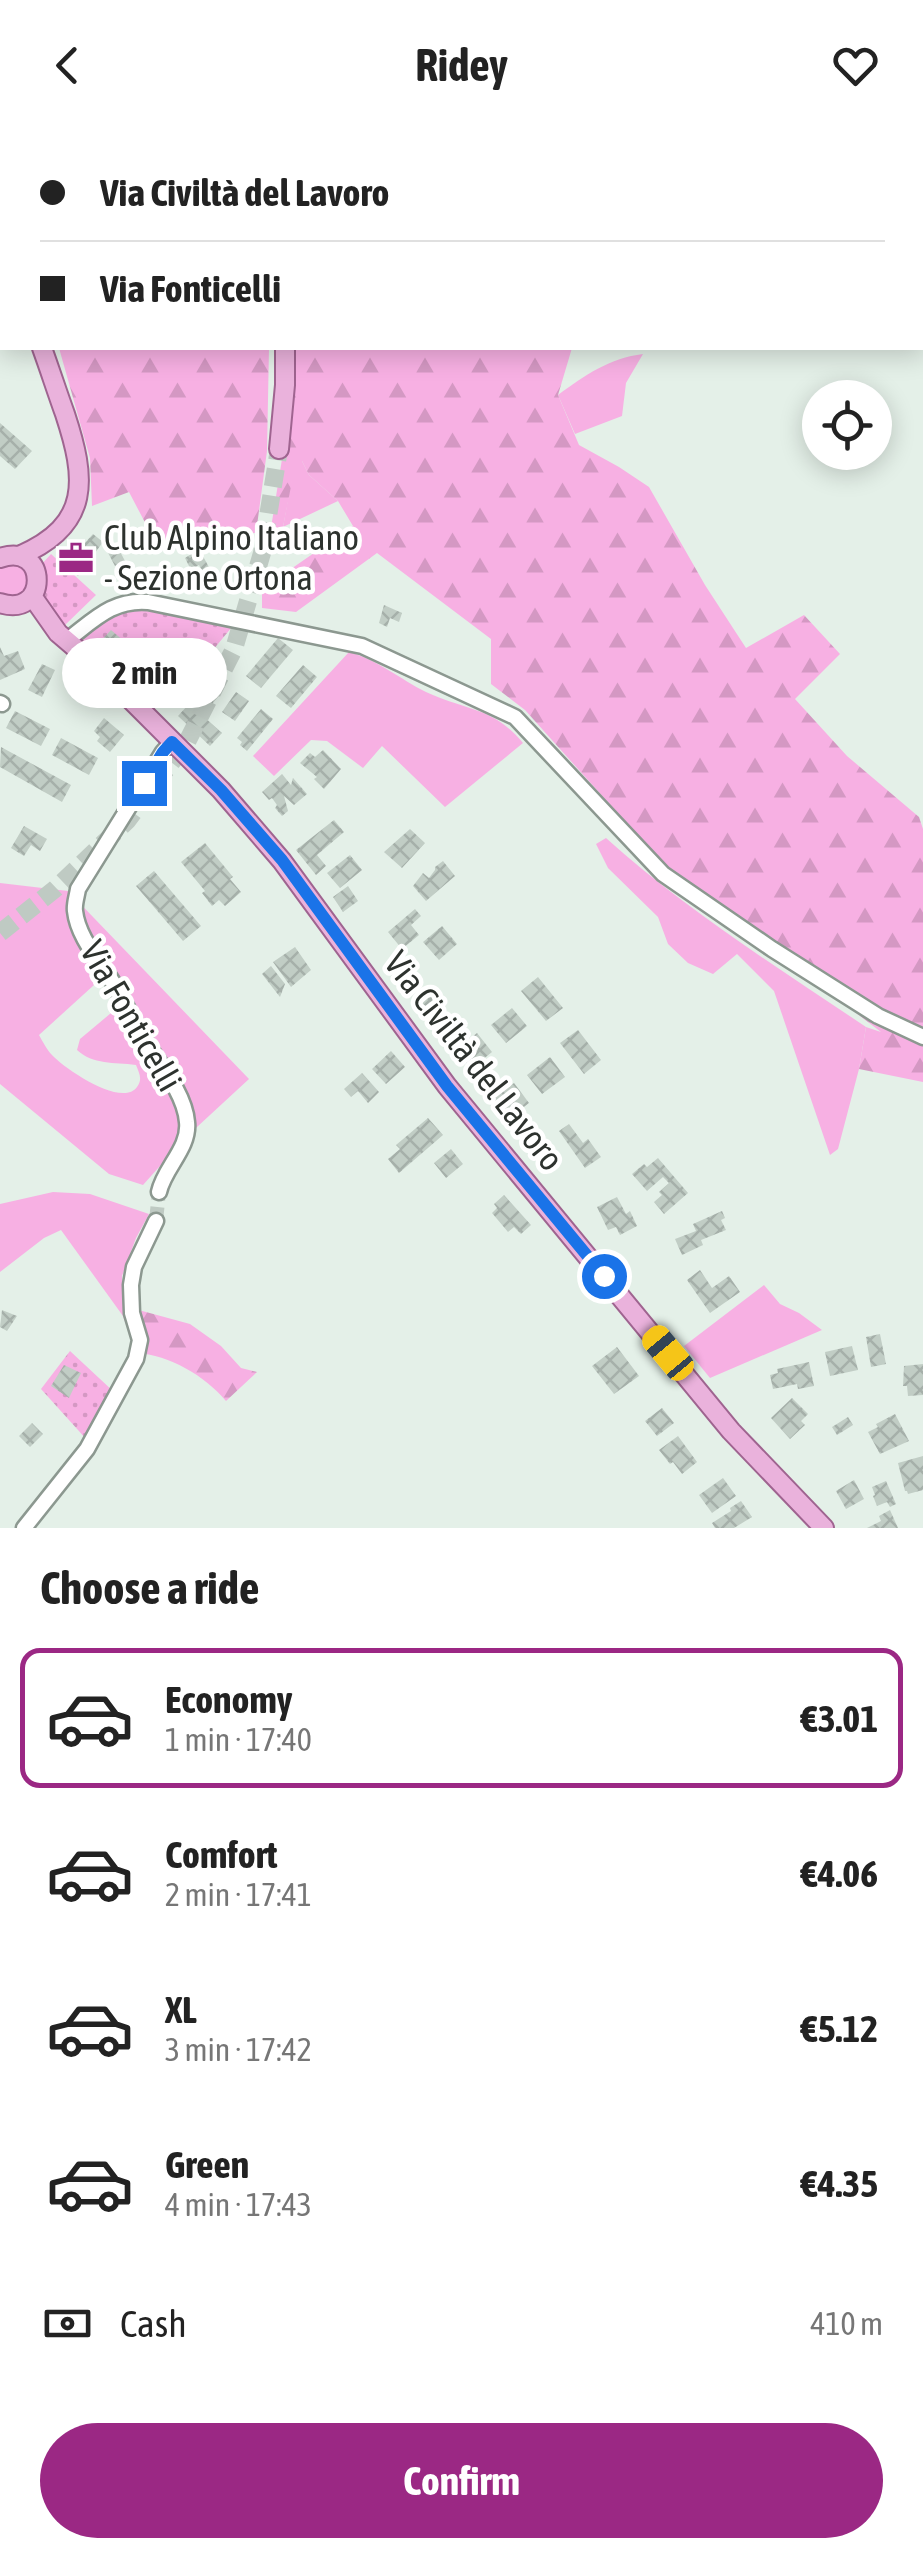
<!DOCTYPE html>
<html lang="en">
<head>
<meta charset="utf-8">
<style>
  body { margin:0; font-family:"Asap Condensed",sans-serif; background:#f2f2f2; color:#222; height:100vh; display:flex; flex-direction:column; font-size:38px; white-space:nowrap }
  * { box-sizing:border-box; margin:0 }
  p { font-size:32px; color:#767676 }
  .icon { flex:none; width:55px; height:55px; fill:none; stroke:currentColor; stroke-width:2; stroke-linecap:round; stroke-linejoin:round }
  .map { position:relative; height:1398px; overflow:hidden }
  .sheet { display:flex; flex-direction:column; background:#fff; flex:1 }
  .sheet>* { flex:none }
  .banner { position:absolute; left:0px; top:0px; width:925px; height:220px; box-shadow:0 5px 25px #0003; display:grid; align-content:center; height:220px; padding:0 40px; background:#fff }
  .controls { position:absolute; left:802px; top:250px; display:grid; gap:20px }
  .controls a { display:grid; place-items:center; width:90px; height:90px; border-radius:50%; background:#fff; box-shadow:0 5px 25px #0003; font-size:50px }
  .end { position:absolute; width:45px; height:45px; margin:-22px; border:12px solid #1a73e8; background:#fff; box-shadow:0 0 0 5px #fff }
  .from { border-radius:50% }
  .bubble { position:absolute; height:70px; border-radius:35px; background:#fff; box-shadow:0 5px 25px #0003; font-size:32px; font-weight:700; line-height:70px; text-align:center }
  .car { position:absolute; width:30px; height:60px; margin:-30px -15px; border-radius:12px; box-shadow:0 0 8px 2px #0007; background:linear-gradient(#f5c518 24%,#345 0 40%,#f5c518 0 76%,#345 0 86%,#f5c518 0) }
  .banner b { display:flex; align-items:center; gap:35px; height:95px; font-size:38px }
  .banner b+b { border-top:2px solid #e0e0e0 }
  .banner i { width:25px; height:25px; background:#222 }
  ul { padding:0; list-style:none }
  li { display:flex; align-items:center; gap:30px; height:140px; margin:0 20px 15px; padding:0 20px; border:5px solid transparent; border-radius:20px }
  li div { flex:1 }
  li b { display:block; font-size:38px }
  li em { font-style:normal; font-weight:700 }
  li.selected { border-color:#9b2884 }
  li>.icon { width:90px; height:90px; stroke-width:1.5 }
  h2 { padding:0 40px; font-size:45px; line-height:120px }
  .pay { display:flex; align-items:center; gap:25px; height:110px; padding:0 40px; font-size:38px }
  .pay p { margin-inline-start:auto }
  .primary-button { display:flex; gap:20px; margin-top:auto; padding:20px 40px }
  .primary-button a { flex:1; height:115px; border-radius:60px; background:#9b2884; color:#fff; font-size:40px; font-weight:700; line-height:115px; text-align:center }
  header { display:flex; justify-content:space-between; align-items:center; height:130px; padding:0 40px; background:#fff; font-size:45px; font-weight:700 }
  .map>svg:first-child { display:block }
</style>
</head>
<body>
<header><svg class="icon" aria-label="back" viewBox="0 0 24 24"><path d="M15 5l-7 7 7 7"/></svg>Ridey<svg class="icon" aria-label="heart" viewBox="0 0 24 24"><path d="M12 20l-8-8c-3-5 5-10 8-4 3-6 11-1 8 4z"/></svg></header>
<div class="map">
<svg width="923" height="1398" viewBox="0 0 923 1398">
  <defs>
    <pattern id="forest-firs" width="22" height="20" patternUnits="userSpaceOnUse" patternTransform="scale(2.5)"><rect width="22" height="20" fill="#f7b0e3"/><path d="M5 1l3.5 6h-7zM16 11l3.5 6h-7z" fill="#d498c3"/></pattern>
    <pattern id="garden-dots" width="8" height="8" patternUnits="userSpaceOnUse" patternTransform="scale(2.5)"><rect width="8" height="8" fill="#f7b0e3"/><path d="M2 2h.1M6 6h.1" fill="none" stroke="#d498c3" stroke-width="1.8" stroke-linecap="round"/></pattern>
    <pattern id="building-cross-hatch" width="8" height="8" patternUnits="userSpaceOnUse" patternTransform="scale(2.5)"><rect width="8" height="8" fill="#c1cdc5"/><path d="M0 0l8 8M0 8l8-8" fill="none" stroke="#a6b0aa"/></pattern>
  </defs>
  <rect width="100%" height="100%" fill="#e4f0e8"/>
  <path fill="#f7b0e3" fill-rule="evenodd" d="M643,224L626,253L622,286L575,304L558,265C585,245 610,228 643,224Z
    M295,331H302L309,345L338,371L283,397Z
    M19,434C39,452 25,474 0,462V438Z
    M349,522C378,530 400,549 426,562C466,581 492,576 523,613L445,677L382,616L363,638L327,611L311,610L274,646L253,626Z
    M606,708C686,780 777,837 866,897L859,939L838,1019L830,1025L774,861L737,824L713,844L688,833L668,814L658,787L608,738L596,714Z
    M0,753L68,761L249,949L184,1009L143,1055L109,1044L0,954ZM94,855H104L117,878L80,909L77,920C93,935 114,932 136,935C139,943 143,949 137,957C122,978 65,939 52,925C47,920 43,912 39,905Z
    M53,1062L90,1064L149,1084L136,1108L122,1146L123,1186L61,1100L44,1108L0,1142V1074Z
    M764,1155L780,1174L799,1183L822,1200L710,1248L684,1216Z"/>
  <path fill="url(#forest-firs)" d="M59,218H269L267,321L256,403L216,404L160,421L129,362L92,376L90,328Z
    M293,218H572L558,265L579,315L619,337L649,357L705,455L746,518L804,485L840,524L795,569L847,626L919,687L923,699V952L859,939L866,897L881,902L666,737L525,580L491,554V509L377,423L296,482L262,478V459L353,396L338,371L309,345L302,331H296L283,397L270,404L282,329Z
    M122,1171L135,1179L190,1194L221,1216L241,1238L257,1242L226,1271C205,1246 170,1225 136,1223L123,1186Z"/>
  <path fill="url(#garden-dots)" d="M51,424L96,465L64,496L43,470L40,436Z
    M144,478L232,497L198,538L166,508L120,551L81,511L114,481Z
    M70,1221L114,1262L87,1310L41,1259Z"/>
  <path fill="url(#building-cross-hatch)" d="M0,293L32,321L15,339L0,326Z
    M93,404L103,412L78,446L61,431L78,412L83,415Z
    M116,414L125,431L115,436L106,419Z
    M199,419L210,439L203,443L199,435L191,440L185,428Z
    M384,475L402,483L399,492L390,488L387,497L379,493Z
    M111,500L131,517L118,531L98,514Z
    M278,508L293,520L261,558L246,546Z
    M0,517L4,526L18,521L25,539L0,550Z
    M42,534L55,540L42,567L28,560Z
    M303,535L317,547L291,578L276,566Z
    M206,555L219,566L202,585L222,603L210,616L178,586Z
    M236,562L249,571L235,591L222,582Z
    M261,579L273,589L247,621L240,615L242,612L237,608Z
    M15,581L50,599L41,616L6,598Z
    M104,588L124,605L110,622L97,611L100,607L94,601Z
    M61,608L98,628L89,645L52,625Z
    M1,617L71,655L62,672L0,637Z
    M323,620L341,639L324,659L314,649L317,647L300,633L310,623L315,627Z
    M282,644L291,655L293,648L307,664L294,675L284,666L288,681L282,686L275,678L277,675L272,668L269,670L262,662Z
    M334,690L344,702L317,725L326,736L316,745L296,720Z
    M24,696L47,709L40,721L31,715L24,726L11,718Z
    M410,699L425,713L402,738L384,722Z
    M205,713L233,747L230,749L241,762L225,776L219,770L212,776L202,763L205,761L181,732Z
    M350,725L362,740L340,758L327,743Z
    M443,731L455,746L426,771L413,756L423,743L429,748L435,740V737Z
    M154,741L201,796L183,811L136,756Z
    M348,756L358,771L343,782L333,767Z
    M415,779L421,786L411,795L419,805L402,819L388,802Z
    M442,796L457,814L439,830L423,812Z
    M295,817L311,840L291,857L273,832Z
    M271,836L285,854L280,867L262,844Z
    M538,847L563,878L546,891L521,861Z
    M431,856L445,874L429,886L415,868Z
    M512,878L527,896L506,913L491,895Z
    M578,900L601,930L584,944L560,913Z
    M477,903L492,922L471,939L456,920Z
    M391,921L405,937L386,954L372,939Z
    M550,927L565,947L542,964L527,945Z
    M362,943L379,962L368,973L358,961L351,967L344,959Z
    M514,953L529,973L507,990L491,970Z
    M428,988L443,1005L399,1043L388,1029L400,1019L396,1015Z
    M569,994L583,1013L588,1009L601,1027L585,1038L559,1001Z
    M451,1019L463,1034L446,1048L434,1033Z
    M658,1028L688,1063L664,1084L654,1072L662,1065L659,1062L669,1053L663,1047L647,1061L632,1044L644,1034L647,1037Z
    M504,1065L531,1095L521,1104L514,1097L508,1102L492,1083L497,1078L494,1074Z
    M617,1067L626,1084L630,1081L637,1096L620,1105L616,1097L608,1100L597,1077Z
    M722,1081L725,1088L721,1090L726,1100L701,1110L703,1115L682,1125L675,1109L696,1101L693,1094Z
    M700,1140L712,1158L729,1146L740,1162L710,1183L687,1150Z
    M2,1180L17,1186L7,1201L0,1197Z
    M880,1204L886,1234L871,1237L866,1207Z
    M852,1216L858,1240L830,1246L825,1222Z
    M617,1217L639,1246L614,1264L592,1236Z
    M809,1232L814,1256L798,1259L797,1254L773,1259L770,1245L778,1243L777,1239Z
    M923,1234V1265L908,1266L907,1256H903L904,1236Z
    M64,1235L81,1243L69,1268L51,1256Z
    M792,1268L808,1284L801,1291L805,1295L790,1309L771,1288Z
    M662,1278L674,1293L657,1306L645,1291Z
    M895,1284L909,1311L880,1324L868,1302L878,1297L876,1294Z
    M848,1287L853,1295L837,1305L832,1297Z
    M32,1293L43,1304L30,1317L19,1306Z
    M678,1306L697,1332L682,1344L673,1332L670,1334L659,1320Z
    M923,1326V1360L908,1364L907,1361H905L898,1333Z
    M723,1348L736,1366L712,1383L699,1365Z
    M854,1350L864,1369L846,1379L836,1361Z
    M886,1351L896,1374L890,1377L887,1372L877,1376L873,1366L875,1365L872,1357Z
    M741,1371L752,1387L734,1398H715L712,1393L731,1381L730,1378Z
    M890,1380L898,1398H867L881,1391L879,1386Z"/>
  <g fill="none" stroke-linecap="round" stroke-linejoin="round">
    <path stroke="#bfcac3" stroke-width="14" stroke-dasharray="14 7" stroke-linecap="butt" d="M156,1091L159,1062"/>
    <path stroke="#bfcac3" stroke-width="18" stroke-dasharray="18 9" stroke-linecap="butt" d="M0,803L55,759L127,691L187,612L234,519L262,423L279,319"/>
    <defs>
      <path id="minor" d="M778,0L779,2
        M0,73H2
        M922,151H923
        M66,511C93,491 112,469 148,472L362,516L515,587L663,744L772,819L878,886L923,907
        M0,573L2,574
        M159,1062C164,1038 190,1018 187,992C185,966 163,938 149,917C136,897 127,876 115,856C102,833 78,809 75,781C74,774 77,766 78,759L163,622L172,612
        M24,1398L87,1319L136,1229L140,1210L132,1183L131,1155L134,1137L156,1091"/>
      <path id="major" d="M264,0V2
        M279,0V2
        M13,2V0
        M279,319L285,255V218
        M19,426C92,395 86,348 65,284C57,262 50,240 42,218
        M0,428C49,411 49,489 0,473
        M32,466L58,503L99,538L221,660L282,731L447,956L731,1301L824,1398"/>
    </defs>
    <use href="#minor" stroke="#8c9890" stroke-width="19"/>
    <use href="#major" stroke="#9f6490" stroke-width="22"/>
    <use href="#minor" stroke="#fff" stroke-width="14"/>
    <use href="#major" stroke="#eab2dc" stroke-width="18"/>
  </g>
  <g fill="none" stroke-linecap="round" stroke-linejoin="round">
    <path stroke="#1a73e8" stroke-width="12" d="M144,653L163,622L172,612L221,660L282,730L447,956L604,1146"/>
  </g>
  <defs>
    <symbol id="office-bare" viewBox="-9 -9 18 18"><path d="M-6-3h4V-5.5h4V-3h4V5H-6ZM-1-4.5V-3h2v-1.5ZM-6 0V1H6V0Z" fill="#9b2884" stroke="#fff" stroke-width="2.5" paint-order="stroke"/></symbol>
  </defs>
  <g fill-rule="evenodd">
    <use href="#office-bare" x="51" y="403" width="50" height="50"/>
  </g>
  <g text-anchor="middle" stroke-width="9" stroke-linejoin="round" paint-order="stroke">
    <g font-size="35" fill="#2d322e" stroke="#fff" text-anchor="start">
      <text x="104" y="420">Club Alpino Italiano<tspan x="104" dy="40">- Sezione Ortona</tspan></text>
    </g>
    <g font-size="35" fill="#2d322e" stroke="#fff">
      <text transform="translate(131 886) rotate(60)" y="12">Via Fonticelli</text>
      <text transform="translate(474 931) rotate(52)" y="12">Via Civiltà del Lavoro</text>
    </g>
  </g>
</svg>
<div class="controls">
<a><svg class="icon" aria-label="locate" viewBox="0 0 24 24"><circle cx="12" cy="12" r="6"/><path d="M12 2v4M12 18v4M2 12h4M18 12h4"/></svg></a>
</div>
<i class="end from" style="left:604px;top:1146px"></i>
<i class="end" style="left:144px;top:653px"></i>
<div class="bubble" style="left:62px;top:508px;width:165px">2 min</div>
<i class="car" style="left:668px;top:1223px;rotate:320deg"></i>
<div class="banner">
<b><i class="from"></i>Via Civiltà del Lavoro</b>
<b><i></i>Via Fonticelli</b>
</div>
</div>
<section class="sheet">
<h2>Choose a ride</h2>
<ul>
<li class="selected"><svg class="icon" aria-label="car" viewBox="0 0 24 24"><path d="M5 17H2v-5l4-1 3-4h7l3 4 3 1v5h-3M9 17h6M6 11h13"/><circle cx="7" cy="17" r="2"/><circle cx="17" cy="17" r="2"/></svg><div><b>Economy</b><p>1 min · 17:40</p></div><em>€3.01</em></li>
<li><svg class="icon" aria-label="car" viewBox="0 0 24 24"><path d="M5 17H2v-5l4-1 3-4h7l3 4 3 1v5h-3M9 17h6M6 11h13"/><circle cx="7" cy="17" r="2"/><circle cx="17" cy="17" r="2"/></svg><div><b>Comfort</b><p>2 min · 17:41</p></div><em>€4.06</em></li>
<li><svg class="icon" aria-label="car" viewBox="0 0 24 24"><path d="M5 17H2v-5l4-1 3-4h7l3 4 3 1v5h-3M9 17h6M6 11h13"/><circle cx="7" cy="17" r="2"/><circle cx="17" cy="17" r="2"/></svg><div><b>XL</b><p>3 min · 17:42</p></div><em>€5.12</em></li>
<li><svg class="icon" aria-label="car" viewBox="0 0 24 24"><path d="M5 17H2v-5l4-1 3-4h7l3 4 3 1v5h-3M9 17h6M6 11h13"/><circle cx="7" cy="17" r="2"/><circle cx="17" cy="17" r="2"/></svg><div><b>Green</b><p>4 min · 17:43</p></div><em>€4.35</em></li>
</ul>
<div class="pay"><svg class="icon" aria-label="cash" viewBox="0 0 24 24"><path d="M3 7h18v10H3z"/><circle cx="12" cy="12" r="2"/></svg>Cash<p>410 m</p></div>
<div class="primary-button"><a>Confirm</a></div>
</section>
</body>
</html>
